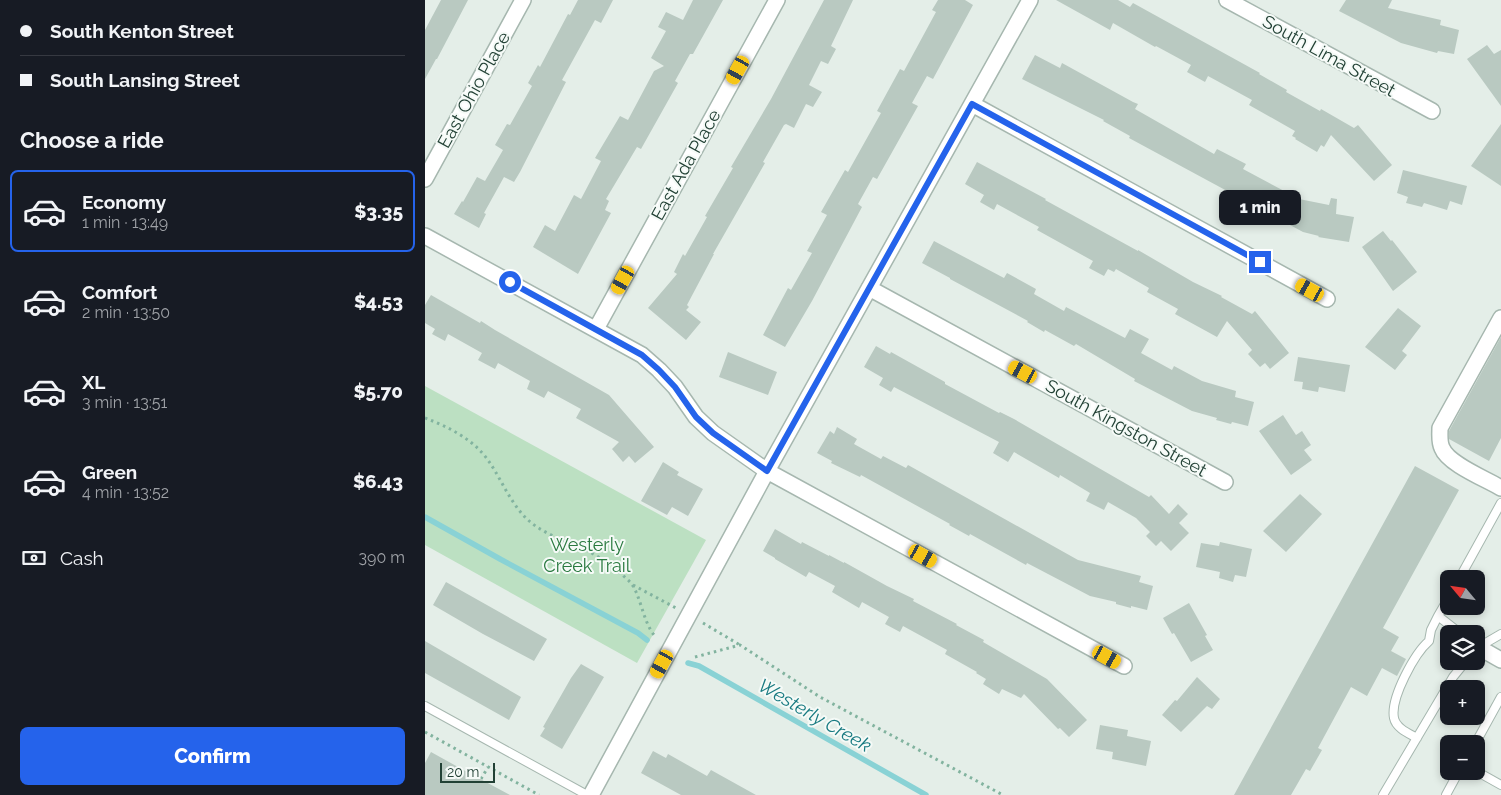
<!DOCTYPE html>
<html lang="en">
<head>
<meta charset="utf-8">
<style>
  body { margin:0; font-family:Raleway,sans-serif; background:#20242c; color:#f1f3f6; height:100vh; display:flex; flex-direction:column; font-size:19px; white-space:nowrap }
  * { box-sizing:border-box; margin:0 }
  p { font-size:16px; color:#9ea1a6 }
  .icon { flex:none; width:28px; height:28px; fill:none; stroke:currentColor; stroke-width:2; stroke-linecap:round; stroke-linejoin:round }
  .map { position:relative; flex:1; overflow:hidden }
  .drawer { display:flex; flex-direction:column; background:#171b24; width:425px }
  .drawer>* { flex:none }
  .banner { display:grid; align-content:center; height:110px; padding:0 20px; background:#171b24 }
  .needle { width:32px; rotate:299deg }
  .tools { position:absolute; left:1015px; top:570px; display:grid; gap:10px }
  .tools a { display:grid; place-items:center; width:45px; height:45px; border-radius:8px; background:#171b24; box-shadow:0 2px 8px #0003; font-size:25px }
  .scale { position:absolute; left:15px; bottom:12px; width:55px; box-sizing:border-box; padding-left:5px; border:2px solid #224135; border-top:0; font-size:14px; line-height:18px; white-space:nowrap; color:#224135; -webkit-text-stroke:4px #f5faf7; paint-order:stroke }
  .end { position:absolute; width:22px; height:22px; margin:-11px; border:6px solid #2563eb; background:#fff; box-shadow:0 0 0 2px #fff }
  .from { border-radius:50% }
  .bubble { position:absolute; height:35px; border-radius:8px; background:#171b24; box-shadow:0 2px 8px #0003; font-size:16px; font-weight:800; line-height:35px; text-align:center }
  .car { position:absolute; width:15px; height:30px; margin:-15px -8px; border-radius:6px; box-shadow:0 0 4px 1px #0007; background:linear-gradient(#f5c518 24%,#345 0 40%,#f5c518 0 76%,#345 0 86%,#f5c518 0) }
  .banner b { display:flex; align-items:center; gap:18px; height:48px; font-size:19px }
  .banner b+b { border-top:1px solid #363941 }
  .banner i { width:12px; height:12px; background:#f1f3f6 }
  ul { padding:0; list-style:none }
  li { display:flex; align-items:center; gap:15px; height:82px; margin:0 10px 8px; padding:0 10px; border:2px solid transparent; border-radius:8px }
  li div { flex:1 }
  li b { display:block; font-size:19px }
  li em { font-style:normal; font-weight:800 }
  li.selected { border-color:#2563eb }
  li>.icon { width:45px; height:45px; stroke-width:1.5 }
  h2 { padding:0 20px; font-size:22px; line-height:60px }
  .pay { display:flex; align-items:center; gap:12px; height:55px; padding:0 20px; font-size:19px }
  .pay p { margin-inline-start:auto }
  .button { display:flex; gap:10px; margin-top:auto; padding:10px 20px }
  .button a { flex:1; height:58px; border-radius:8px; background:#2563eb; color:#fff; font-size:20px; font-weight:800; line-height:58px; text-align:center }
  main { display:flex; flex:1; min-height:0 }
  .map>svg:first-child { display:block }
</style>
</head>
<body>
<main>
<section class="drawer">
<div class="banner">
<b><i class="from"></i>South Kenton Street</b>
<b><i></i>South Lansing Street</b>
</div>
<h2>Choose a ride</h2>
<ul>
<li class="selected"><svg class="icon" aria-label="car" viewBox="0 0 24 24"><path d="M5 17H2v-5l4-1 3-4h7l3 4 3 1v5h-3M9 17h6M6 11h13"/><circle cx="7" cy="17" r="2"/><circle cx="17" cy="17" r="2"/></svg><div><b>Economy</b><p>1 min · 13:49</p></div><em>$3.35</em></li>
<li><svg class="icon" aria-label="car" viewBox="0 0 24 24"><path d="M5 17H2v-5l4-1 3-4h7l3 4 3 1v5h-3M9 17h6M6 11h13"/><circle cx="7" cy="17" r="2"/><circle cx="17" cy="17" r="2"/></svg><div><b>Comfort</b><p>2 min · 13:50</p></div><em>$4.53</em></li>
<li><svg class="icon" aria-label="car" viewBox="0 0 24 24"><path d="M5 17H2v-5l4-1 3-4h7l3 4 3 1v5h-3M9 17h6M6 11h13"/><circle cx="7" cy="17" r="2"/><circle cx="17" cy="17" r="2"/></svg><div><b>XL</b><p>3 min · 13:51</p></div><em>$5.70</em></li>
<li><svg class="icon" aria-label="car" viewBox="0 0 24 24"><path d="M5 17H2v-5l4-1 3-4h7l3 4 3 1v5h-3M9 17h6M6 11h13"/><circle cx="7" cy="17" r="2"/><circle cx="17" cy="17" r="2"/></svg><div><b>Green</b><p>4 min · 13:52</p></div><em>$6.43</em></li>
</ul>
<div class="pay"><svg class="icon" aria-label="cash" viewBox="0 0 24 24"><path d="M3 7h18v10H3z"/><circle cx="12" cy="12" r="2"/></svg>Cash<p>390 m</p></div>
<div class="button"><a>Confirm</a></div>
</section>
<div class="map">
<svg width="1076" height="795" viewBox="0 0 1076 795">
  <rect width="100%" height="100%" fill="#e4eee8"/>
  <path fill="#bce0c2" d="M0,386L281,540L212,663L0,545Z"/>
  <g fill="none" stroke-linecap="round" stroke-linejoin="round">
    <path stroke="#89d2d5" stroke-width="5.5" d="M0,517L75,559L213,633L222,640
      M263,663L274,666L501,795"/>
  </g>
  <path fill="#b9c9c1" d="M16,0H43L12,59H11L0,79V30Z
    M153,0H188L176,23L170,20L137,80L141,82L95,172L89,182L79,177L59,213L61,214L54,228L29,214L37,201L38,202L52,177L60,181L78,150L70,145L82,124L85,125L107,86L103,83L113,65L115,67L143,14L145,15Z
    M268,0H298L268,54H265L250,81L253,83L216,149L212,147L181,199L184,201L180,210L186,213L153,274L108,247L120,225L130,231L149,195L156,199L176,161L170,158L195,116L203,120L229,71L239,66L226,58L241,31L233,27L241,12L258,20Z
    M399,0H428L406,46L411,49L403,64L396,61L384,85L397,92L388,107L381,104L369,128L361,124L359,125L338,162L340,163L288,254H289L262,305L264,307L261,310L276,322L261,340L223,308L252,274L249,272L258,254L260,256L282,217L280,216L308,168L306,167L346,99Z
    M513,0H540L548,5L508,79L502,76L487,103L493,106L452,179L448,177L433,204L437,207L387,301L360,347L338,335L363,288L366,290L387,253L382,251L402,215L396,212L420,170L423,172L456,113L452,111L475,69L479,71L511,12L507,10Z
    M631,0H693L705,7L708,3L835,73L834,74L862,90L861,92L895,111L896,109L929,128L933,125L967,165L949,181L906,135L899,147L896,145L892,152L870,139L871,138L867,136L870,131L824,105L827,100L783,76L780,82L762,72L766,65L731,46L730,47L688,23L685,30Z
    M921,0H967L963,8L1016,20L1015,25L1034,30L1029,54L1013,51L1012,53L976,43L914,11Z
    M1062,45L1069,54L1076,50V106L1042,59Z
    M610,55L635,68L637,63L708,102L713,104L710,109L789,154L792,149L821,164L818,169L861,192L859,196L904,205L906,198L912,199L911,214L929,217L924,242L893,237L894,236L878,232L704,138L705,136L678,121L679,120L597,79Z
    M1076,124V186L1046,166Z
    M552,162L621,199L620,200L713,251V250L768,282L797,296L796,297L827,314L830,311L864,353L845,369L840,363L835,367L823,354L827,350L802,321L792,337L750,314L753,309L722,292L724,288L691,269L689,272L683,269L679,276L664,268L668,261L612,230L614,227L572,204L569,210L555,202L559,195L540,184Z
    M978,170L1042,186L1037,205L1025,201L1022,210L999,203L997,207L981,203L983,197L972,193Z
    M958,231L966,241L967,240L992,272L968,291L937,247Z
    M509,241L579,278L582,273L611,289L609,294L639,311L641,307L700,338L705,329L724,339L716,353L747,370L749,366L777,381L811,391L810,397L829,402L823,426L807,422L806,424L791,420L792,418L767,411L709,381L710,379L651,344L649,346L620,330L619,332L602,322L603,321L525,279V278L497,263Z
    M6,295L55,323L56,321L70,330L184,395L229,447L210,463L204,456L198,462L187,449L194,442L151,418L156,409L123,391L119,398L102,389L105,381L73,363L70,369L53,360L57,353L23,334L20,341L7,334L10,329L0,323V305Z
    M973,308L996,326L977,351L982,355L970,370L940,347Z
    M1076,337V438L1064,461L1024,439V431Z
    M451,346L465,354L466,352L520,382V384L574,413L575,412L589,419L724,497L726,495L744,514L753,504L763,514L754,523L764,533L746,551L736,541L731,546L721,536L725,532L711,518L683,502L679,510L661,501L665,493L635,475L634,478L589,452L583,462L568,453L574,442L469,387L466,392L454,385L458,378L439,367Z
    M303,352L352,372L343,395L294,377Z
    M873,357L925,365L920,392L894,387L893,392L877,389L878,382L869,381Z
    M858,415L871,435L877,431L886,445L879,450L887,460L866,475L834,431Z
    M412,427L432,439L429,444L456,459L458,456L481,468L483,465L653,560L716,576L714,582L728,586L722,610L706,606V608L691,604V602L665,596L602,563L601,565L545,534L544,536L524,525L525,524L436,475L435,477L406,463L407,461L392,453L405,431L409,434Z
    M238,462L254,472L252,475L278,489L263,516L247,507L242,515L216,501Z
    M990,466L1034,490L958,628L974,637L966,651L981,659L972,676L957,668L942,696L926,687L893,748L897,750L885,771L881,769L866,795H809Z
    M875,494L897,514L861,552L838,531Z
    M350,529L376,544L377,542L404,556V555L419,563V562L462,586L489,599L488,601L532,624L531,625L559,640L558,642L622,679L662,720L644,737L635,728L633,729L599,694L596,698L577,689L574,694L558,684L561,679L551,673L552,672L520,654L522,650L478,626L475,632L460,624L464,617L437,602L434,608L407,592L410,586L384,572L381,577L350,559V558L338,551Z
    M795,542L827,549L821,577L810,575L808,582L794,578L795,572L771,567L776,543L794,546Z
    M21,582L122,639L109,661L58,634L8,605Z
    M764,603L782,635L780,636L788,650L766,662L749,633L747,634L738,618Z
    M0,641L96,697L84,720L0,673Z
    M156,664L179,677L137,749L115,736L120,728L118,727L146,678Z
    M772,677L795,699L787,709L782,706L756,732L737,715L750,700L752,701Z
    M675,725L703,730L702,736L726,741L721,766L687,759L688,752L671,749Z
    M228,751L241,758L243,754L282,776L286,770L331,795H256L216,773Z
    M6,752L33,767L85,795H0V763Z"/>
  <g fill="none" stroke-linecap="round" stroke-linejoin="round">
    <defs>
      <path id="lane" d="M1034,579L1076,503
        M1024,597L1013,616L1036,634
        M1052,648L1076,634
        M0,706L162,795
        M992,738C983,733 971,728 969,718C965,698 990,653 1004,641L1006,630L1013,616
        M1050,744L1076,697
        M1051,771L1076,785
        M958,795L1028,677L1041,661
        M1021,795L1034,771"/>
      <path id="street" d="M802,0L1007,111
        M547,104L902,299
        M0,179L98,0
        M0,236L217,355L234,370L250,387L271,417L288,433L342,471L699,666
        M444,288L800,482
        M1076,318L1015,428C1015,435 1014,442 1017,448C1023,464 1061,479 1076,488
        M171,329L352,0
        M1053,647L1076,660
        M166,795L342,471L605,0"/>
    </defs>
    <use href="#lane" stroke="#a6b7af" stroke-width="10"/>
    <use href="#street" stroke="#a6b7af" stroke-width="18"/>
    <path stroke="#82b39f" stroke-width="3" stroke-dasharray="2.5 4" stroke-linecap="butt" d="M0,418C24,427 50,440 65,463C79,484 89,512 112,527C127,537 146,543 163,551C178,559 194,571 206,583C215,594 218,621 229,635
      M208,585L251,608
      M278,623L315,645
      M270,657L315,645L395,697L578,795
      M0,732L114,795
      M56,779L63,767"/>
    <use href="#lane" stroke="#fff" stroke-width="8"/>
    <use href="#street" stroke="#fff" stroke-width="15"/>
  </g>
  <g fill="none" stroke-linecap="round" stroke-linejoin="round">
    <path stroke="#2563eb" stroke-width="6" d="M85,282L217,355L234,370L250,387L271,417L288,433L342,471L547,104L835,262"/>
  </g>
  <g text-anchor="middle" stroke-width="4" stroke-linejoin="round" paint-order="stroke">
    <g font-size="18" fill="#224135" stroke="#f5faf7">
      <text transform="translate(904 56) rotate(29)" y="6">South Lima Street</text>
      <text transform="translate(49 90) rotate(-61)" y="6">East Ohio Place</text>
      <text transform="translate(261 165) rotate(-61)" y="6">East Ada Place</text>
      <text transform="translate(701 428) rotate(29)" y="6">South Kingston Street</text>
    </g>
    <g font-size="18" fill="#2a7a40" stroke="#f5faf7">
      <text x="162" y="551">Westerly<tspan x="162" dy="21">Creek Trail</tspan></text>
    </g>
    <g font-size="19" font-style="italic" fill="#187a81" stroke="#f5faf7">
      <text transform="translate(390 715) rotate(30)" y="7">Westerly Creek</text>
    </g>
  </g>
</svg>
<div class="tools">
<a><svg class="needle" viewBox="-14 -14 28 28"><path d="M0-13l5 13h-10z" fill="#e53935"/><path d="M0 13l5-13h-10z" fill="#9ea1a6"/></svg></a>
<a><svg class="icon" aria-label="layers" viewBox="0 0 24 24"><path d="M12 4l9 5-9 5-9-5zM3 14l9 5 9-5"/></svg></a>
<a>+</a>
<a>−</a>
</div>
<div class="scale">20 m</div>
<i class="end from" style="left:85px;top:282px"></i>
<i class="end" style="left:835px;top:262px"></i>
<div class="bubble" style="left:794px;top:190px;width:82px">1 min</div>
<i class="car" style="left:313px;top:70px;rotate:209deg"></i>
<i class="car" style="left:198px;top:280px;rotate:209deg"></i>
<i class="car" style="left:885px;top:290px;rotate:299deg"></i>
<i class="car" style="left:598px;top:372px;rotate:298deg"></i>
<i class="car" style="left:498px;top:556px;rotate:119deg"></i>
<i class="car" style="left:682px;top:657px;rotate:119deg"></i>
<i class="car" style="left:237px;top:664px;rotate:209deg"></i>
</div>
</main>
</body>
</html>
